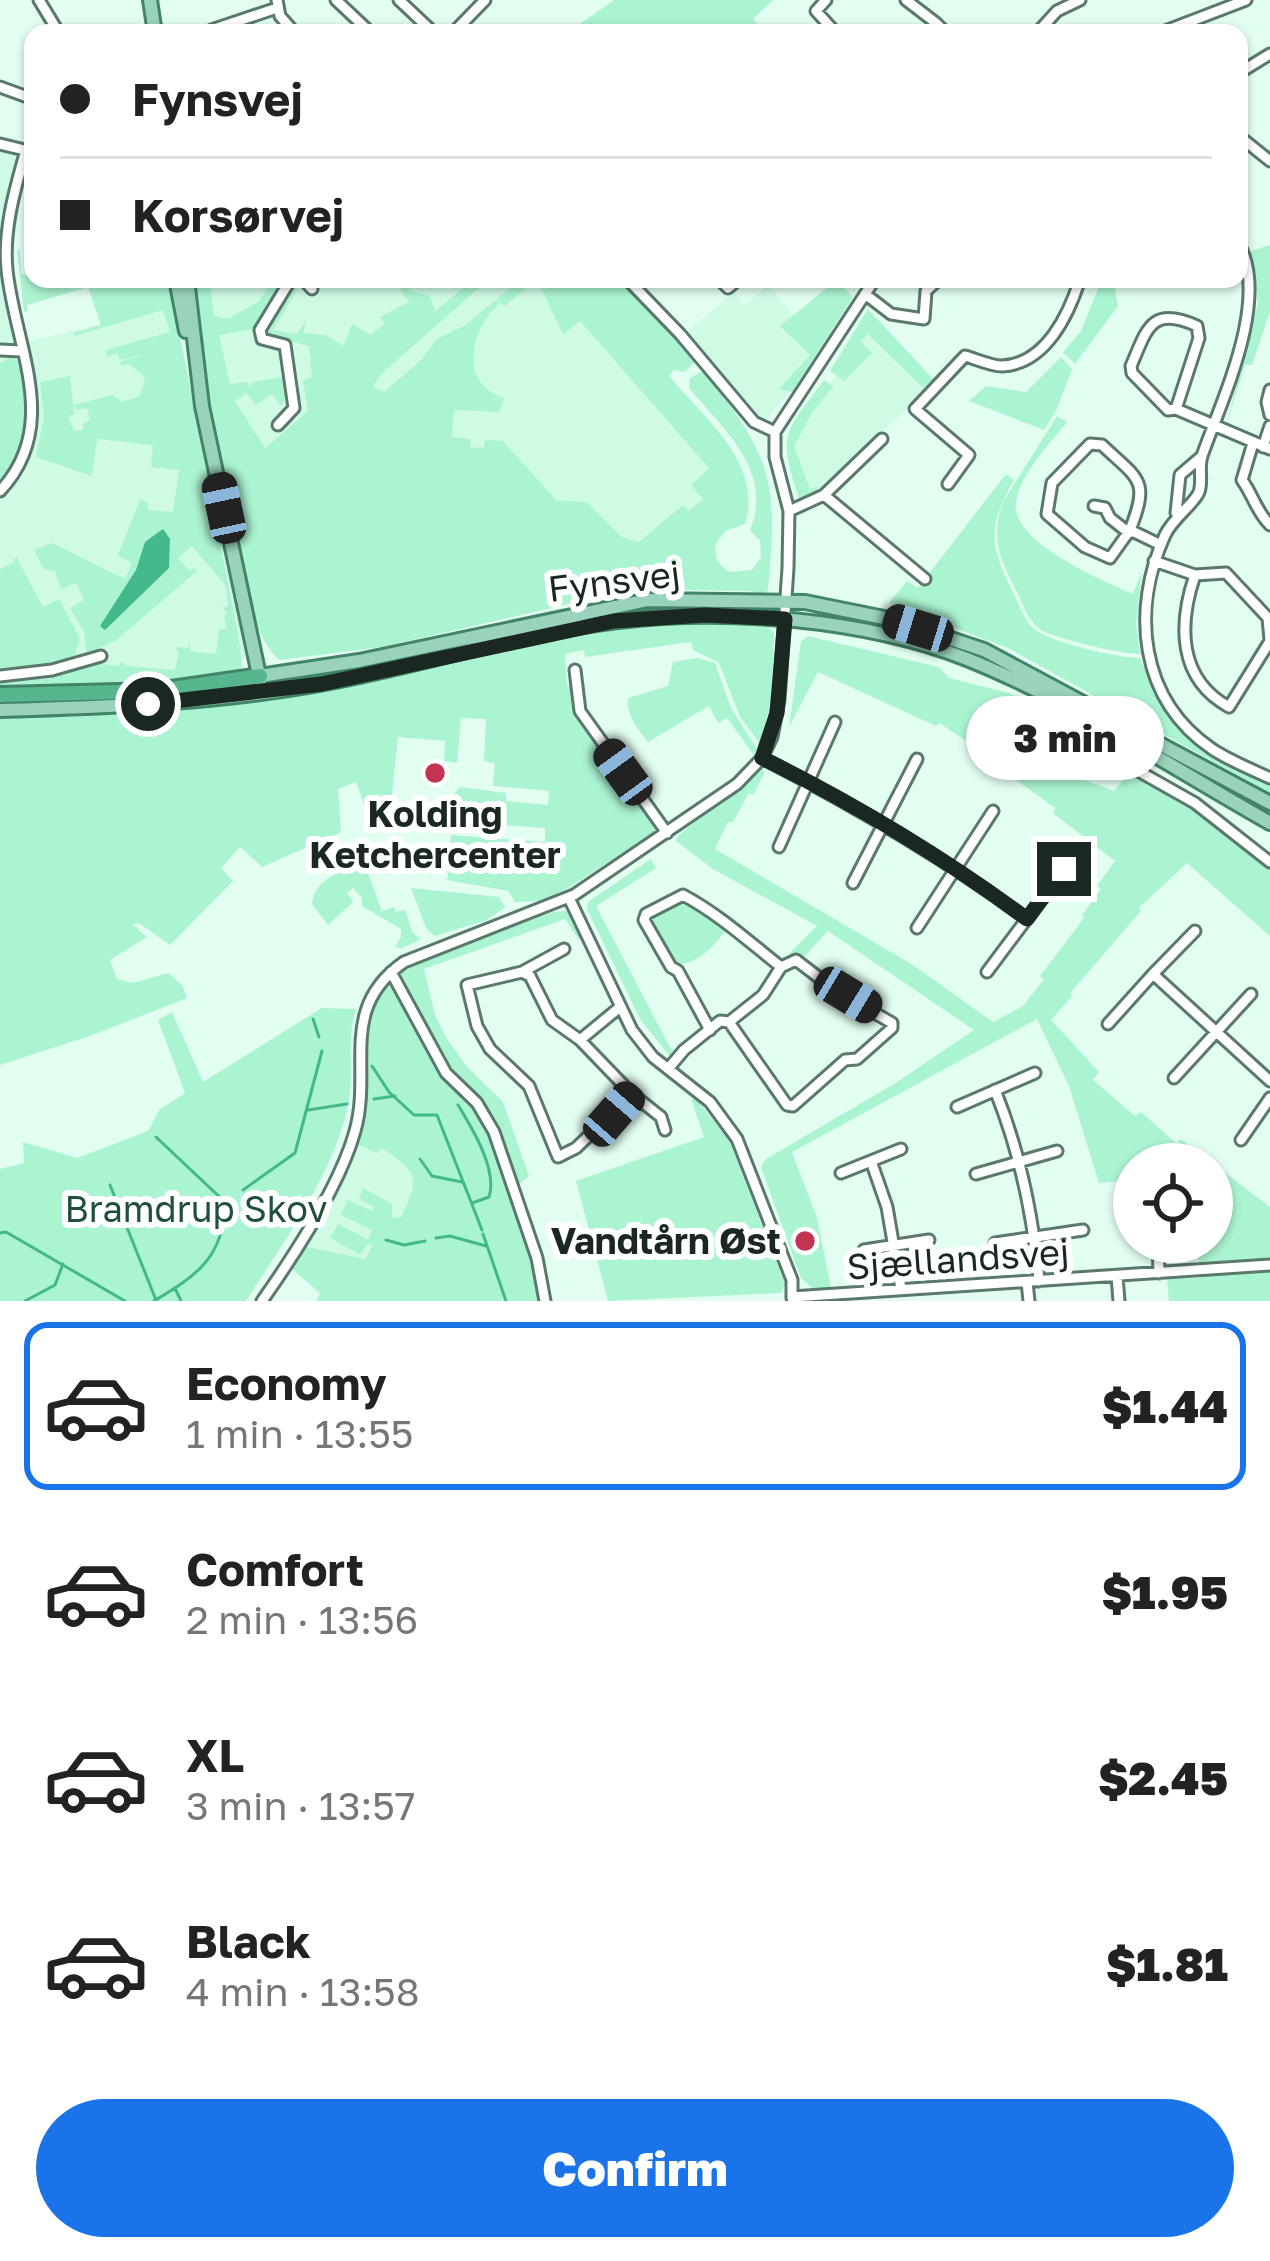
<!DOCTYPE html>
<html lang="en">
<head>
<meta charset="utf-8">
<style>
  body { margin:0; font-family:"Golos Text",sans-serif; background:#f6f6f6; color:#222; height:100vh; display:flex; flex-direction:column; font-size:45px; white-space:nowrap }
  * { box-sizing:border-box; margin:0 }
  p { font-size:39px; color:#767676 }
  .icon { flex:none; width:66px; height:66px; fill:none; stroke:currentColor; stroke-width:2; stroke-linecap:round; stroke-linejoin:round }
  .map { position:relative; height:1301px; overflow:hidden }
  .details { display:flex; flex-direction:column; background:#fff; flex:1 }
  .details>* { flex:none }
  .banner { position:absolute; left:24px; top:24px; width:1224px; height:264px; border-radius:24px; box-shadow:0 3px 9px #0004; display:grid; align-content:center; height:264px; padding:0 36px; background:#fff }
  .buttons { position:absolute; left:1113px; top:1143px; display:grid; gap:24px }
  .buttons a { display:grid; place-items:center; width:120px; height:120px; border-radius:50%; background:#fff; box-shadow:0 3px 9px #0004; font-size:60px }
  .end { position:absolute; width:54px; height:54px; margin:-27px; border:15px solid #1b2821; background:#fff; box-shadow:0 0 0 6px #fff }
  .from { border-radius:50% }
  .bubble { position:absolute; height:84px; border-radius:42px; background:#fff; box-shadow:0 3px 9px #0004; font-size:39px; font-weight:800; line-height:84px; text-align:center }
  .car { position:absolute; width:36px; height:72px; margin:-36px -18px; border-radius:15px; box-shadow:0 0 9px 3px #0007; background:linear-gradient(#222 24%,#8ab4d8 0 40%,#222 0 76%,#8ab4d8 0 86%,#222 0) }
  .banner b { display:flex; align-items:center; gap:42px; height:114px; font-size:45px }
  .banner b+b { border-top:3px solid #e0e0e0 }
  .banner i { width:30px; height:30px; background:#222 }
  ul { padding:21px 0 0; list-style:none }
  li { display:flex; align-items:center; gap:36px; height:168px; margin:0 24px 18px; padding:0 12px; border:6px solid transparent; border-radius:24px }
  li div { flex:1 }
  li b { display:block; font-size:45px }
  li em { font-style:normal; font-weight:800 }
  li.active { border-color:#1a73e8 }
  li>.icon { width:108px; height:108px; stroke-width:1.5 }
  .cta { display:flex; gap:24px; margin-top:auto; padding:24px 36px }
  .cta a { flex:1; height:138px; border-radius:72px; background:#1a73e8; color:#fff; font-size:48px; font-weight:800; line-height:138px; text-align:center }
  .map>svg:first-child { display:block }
</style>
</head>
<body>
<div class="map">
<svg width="1270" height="1301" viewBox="0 0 1270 1301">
  <rect width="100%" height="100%" fill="#e2fef0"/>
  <path fill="#cffae4" d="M0,147L26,163L12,259L26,342L167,308L198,425L245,657L239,667L0,682Z
    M200,279H474L245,463Z
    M489,279H557L728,488L652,566L365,385Z
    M838,279L854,297L811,368L767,418L759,416L687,332L734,292L745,305L768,285L794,315Z
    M873,315L935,381L825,489L807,497L791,447Z
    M356,1144L376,1153L382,1147L409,1167L416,1187L401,1217L382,1220L365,1259L303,1246Z"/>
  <path fill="#abf4d1" d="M614,0H773L753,19L766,33H567Z
    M1270,245V312L1252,365H1245L1226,426L1258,303L1251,251Z
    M17,250H20L21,273L33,279H169L240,646L242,666L236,675L105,688L0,689V679L102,660V664L119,666L121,662L128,666L175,670L179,653L174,647L188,648L189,642L191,651L216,654L219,629H227L224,617L227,613L222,607L228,606L226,586L192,546L178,558L189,571L194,568L197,571L115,641L99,648L100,653L87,655L84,632L70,608L84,600L76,583L61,589L55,571L44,569L34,550L52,543L125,579L132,563L118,555L140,500L147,502L148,510L173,512L179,470L151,467L153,445L97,439L92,476L36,457L44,417L40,382L70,376L74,414L68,417L74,431L83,430V424L90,420L87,408L76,410L74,405L112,395L122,402L140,396L145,377L129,364L122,366L120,362L142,354L120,360L118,353L107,357L106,350L170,332L163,310L74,336V333L101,325L88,287L27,305V311L24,312Z
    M190,279H210L214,316L228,319L258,302L274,279H287L257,328L219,335L230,384L248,382L250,388L253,382L283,377L278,346H281L288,393L281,406L272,394L256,405L247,393L235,401L265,448L308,411L303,380L312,377L309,346L270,336L264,331L295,279L300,285L273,330L297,334L307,318L303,333L326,335L344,346L352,324L371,335L385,323L380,317L409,302L394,279H406L410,291L430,296L435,311L474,279H489L380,375L373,387L384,392L419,362L438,338L464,326L521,279L528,286L505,306L500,303C473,326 455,382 504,398L499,412L454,410L452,437L470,439L471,448L484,447L485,440L503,441L556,500L586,502L622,537L639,542L683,505L689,511L703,499L691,485L709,468L580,321L563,334L537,279H620L696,360L685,372L674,370L669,376C704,418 764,464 745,524L725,531L715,545L717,561L728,572L752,570L761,557L760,541L750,530C774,471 724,430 689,388L690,378L703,371C773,458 778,480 768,590L763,595L749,591L680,590L674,586L612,594L382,647L279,660C245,629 244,554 233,510C215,433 201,357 190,279Z
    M1102,279H1113L1118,306L1075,364L1063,352L1081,331Z
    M837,280L852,298L792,392L779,389L810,355L780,326Z
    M868,309L933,379L923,388L868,334L861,341L872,353L844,381L830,371Z
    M11,357L21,363C32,415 30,442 0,487V363Z
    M1061,357L1072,369L1057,409L1044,430L969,401L986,386L1026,392Z
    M824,380L833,386L812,413L794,446L810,489L817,487L818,492L799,499C777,431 784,435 824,380Z
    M1057,416L1067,422C1049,445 1020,473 1016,503C1011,543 1104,581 1133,594L1142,571L1136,624L1140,654C1125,655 1053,638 1041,630C1028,621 1023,604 1016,590C1000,559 990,538 1003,502Z
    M1006,474L1014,480C987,528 989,545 1014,594C1019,604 1024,619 1032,627C1046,642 1119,658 1140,658C1166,724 1207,753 1270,783V793L1008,648L889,603L907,581L918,588Z
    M16,556L43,607L59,599L80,639L73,660L56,666L0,673V569L14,562Z
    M717,622L766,625L774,633L772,699L760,744L740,717L719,663L693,650L691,642L585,657L584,650L565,654L567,686L571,685L577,713L661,828L565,890L541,901L515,902L508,891L447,880L451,858L542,866L450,854L451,835L545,842V828L504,825L502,834L452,829L455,793L460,787L506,793V801L548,805L549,791L493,786L495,764L484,761L486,719L461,718L457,763L444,761L445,741L398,737L389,822L370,821L356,782L338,789L341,832L262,867L240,847L221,868L233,881L170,945L139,923L132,924L147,937L110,960L117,979L133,983L168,973L182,985L187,998L90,1036L0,1065V716L176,709L243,702L406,673L606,630Z
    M808,636L939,667L949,678L1009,693L1075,724L1055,756L1082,779L1114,791L1126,776L1101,760L1105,754L1196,807L1270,867V936L1187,863L1139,908L1141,911L1071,992L1072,996L1051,1020L1099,1072L1093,1080L1135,1116L1141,1112L1176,1143L1181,1139L1270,1207V1301H1169L1167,1279L1200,1278L1198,1242H1212V1164H1134V1180L1099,1183L1069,1086L1037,1019L792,1152L817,1218L831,1288H812L801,1278L761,1167L766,1159L894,1084L974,1030L828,931L802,959L781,962L817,926L713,869L676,841L678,836L762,766L764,774L753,795L749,793L733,822H728L715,849L913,965L993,1022L1023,1006L1044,979L1040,976L1084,918L1082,915L1101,889L1097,886L1115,861L1053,813L1055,808L1015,779L1018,774L939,723L936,726L818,672L789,727L801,642Z
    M697,658L715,663L731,708L757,749L754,755L727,718L718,723L709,706L648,742C638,729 625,714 628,698L668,686L673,662Z
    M651,859L656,868L596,906L671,1049L677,1052L672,1059L640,1019L587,909L588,902Z
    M364,862L382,911L394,907L396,912L405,910L413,933L421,939L401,949L395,946L401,937V929L362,906V898L353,888L347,893L353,902L328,925L312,904C314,878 343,872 364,862Z
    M411,888L499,897L505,907L487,920L434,936L426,928Z
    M682,899L725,925L726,930C713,947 697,966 674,964L649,916Z
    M566,911L584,937L579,940L565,919L424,969L435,1015L447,1039L468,1068L503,1102L529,1176L516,1187L490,1116L450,1072L399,972L416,961L553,912Z
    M391,986L398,990L435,1062L479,1111L499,1154L535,1263L542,1301H316L320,1293L292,1269L303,1246L365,1259L372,1246L368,1243L360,1255L330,1238L338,1224L368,1240L372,1230L341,1215L348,1200L372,1211L374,1207L359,1199L363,1188L392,1204V1218L401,1217C420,1178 419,1173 382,1148L377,1153L356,1144C376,1087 354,1047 383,988Z
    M322,1008L356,1009C345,1043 356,1077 347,1111C329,1181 284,1241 246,1301H0V1169L24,1163L23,1142L77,1158L148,1131L160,1109L185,1093L158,1020L172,1012L203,1082Z
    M691,1099H696L729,1140L785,1284L781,1293L608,1301L576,1181L704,1137Z"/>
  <path fill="#43b88a" d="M163,529L170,539L169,568L105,630L100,626L136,570L145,542Z"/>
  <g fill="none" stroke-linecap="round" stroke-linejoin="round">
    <path stroke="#43b88a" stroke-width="3" d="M313,1019L319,1037
      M372,1066L389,1092L414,1115H437L482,1230
      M374,1099L395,1096
      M458,1105C472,1128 498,1170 489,1197L472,1203
      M308,1110L347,1104
      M420,1159L432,1176L462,1182
      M110,1185L156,1300
      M243,1190L295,1153L322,1051
      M0,1233L6,1232L125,1301
      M483,1234L506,1301
      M436,1238L450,1236L486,1246
      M386,1240L404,1245L425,1241
      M175,1288L181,1301
      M25,1301L55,1285L63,1264
      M154,1301C198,1275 223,1257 226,1203L156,1137"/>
    <defs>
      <path id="minor" d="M39,0L59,33
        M277,0L280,16L295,33
        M336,0L371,33
        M399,0L434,33
        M826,0L816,11L836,33
        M906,0L936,23
        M211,30L277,8
        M453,33L485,0
        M927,33L936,23L946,33
        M1037,33L1057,11L1080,0
        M1160,33L1246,0
        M1239,73L1270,54
        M0,87L33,99
        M1239,136L1270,161
        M0,144L33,152
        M1239,244C1270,301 1222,399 1202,456C1198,468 1203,481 1199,492C1195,503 1173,518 1165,535C1131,610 1139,699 1212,749C1230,761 1251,769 1270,778
        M303,279L312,289
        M627,279L680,334L754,422L775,432
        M719,279L728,288L739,279
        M865,294L891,314L924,319L926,291L939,279
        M0,350L21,351
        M1270,390L1267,402L1270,415
        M1176,409L1199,338L1197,326C1151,305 1147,329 1131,366L1132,373L1168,410L1176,409L1270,449
        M278,425L294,408L285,345L262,339L260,330L291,279
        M1253,443L1242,480C1253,495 1256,511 1270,525
        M1263,447L1270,426
        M948,484L969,455L915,409L965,356C976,359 991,366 1002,366C1046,364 1069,314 1080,279
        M0,491C62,425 15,347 7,270C3,229 15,189 26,150
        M824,495L925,579
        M1094,506L1105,508L1110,518L1129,533
        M789,511L824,495L882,439
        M1176,513L1180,475L1201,457
        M1130,530L1110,558L1085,547L1047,514L1052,483L1090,444L1102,445C1139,480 1150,479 1130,530L1161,545
        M1154,561L1195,575L1226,573L1268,618L1270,640
        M1195,575C1178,625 1178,679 1229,707L1270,641
        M575,670L580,711L667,833
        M0,676L52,670L101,656
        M1103,751L1195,803L1270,862
        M762,758C855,806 943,857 1027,919
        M779,847L835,722
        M853,883L917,759
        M569,898L632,1030L653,1057L710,1102L737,1139L792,1280V1298
        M917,928L993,811
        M1195,931L1153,974L1270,1081
        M391,972L446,1073L477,1103L494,1132L537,1258L545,1301
        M522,972L564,949
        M987,972L1064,869
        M1108,1024L1153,974
        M710,1030L678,971L671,967L644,920L646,914L683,895C720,915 748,941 781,967
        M580,1040L632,1094L576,1148L558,1157L529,1086L490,1049L477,1026L467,985L522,972L530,976L552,1020L580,1040L620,1007
        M668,1069L684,1050L720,1021L729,1022L763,995L781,967L796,960L835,990L892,1023V1028L857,1059L845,1060L793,1106L787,1105L729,1022
        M1174,1078L1251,994
        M995,1090C1020,1152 1033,1215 1039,1281
        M632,1094L661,1117L665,1130
        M957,1107L1035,1073
        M1241,1140L1270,1098
        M871,1161L887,1207L901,1289
        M841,1173L901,1149
        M976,1174L1057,1151
        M1158,1242L1159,1273
        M995,1243L1083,1230
        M864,1250L929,1240
        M1117,1276L1119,1301
        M1027,1282L1029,1301
        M792,1297L1270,1265
        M262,1301C295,1254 340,1186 355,1131C373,1068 337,1009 404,962L574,895L737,784L762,758L772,737L779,700L788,568L789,511L775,457V432L875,279"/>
      <path id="major" d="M150,0L155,33
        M176,279L186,331
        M187,279L202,406L260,680
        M260,676L359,661L648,600L805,602L894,620L984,650L1270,803
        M0,710C109,707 218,703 325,683C423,665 519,633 618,621C726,608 865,619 967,659C1072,701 1171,767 1270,823"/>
      <path id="highway" d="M0,695L158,691L260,676"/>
    </defs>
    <use href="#minor" stroke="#5a796a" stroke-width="15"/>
    <use href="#major" stroke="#428468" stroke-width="18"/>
    <use href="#highway" stroke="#428468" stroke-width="20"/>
    <use href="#minor" stroke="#fff" stroke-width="9"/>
    <use href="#major" stroke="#9ad3bb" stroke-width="12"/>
    <use href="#highway" stroke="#57b68e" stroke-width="14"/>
  </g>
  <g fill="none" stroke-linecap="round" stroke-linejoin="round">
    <path stroke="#1b2821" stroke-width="15" d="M148,704L322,684L614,621L705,615L785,619L777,713L762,758C855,804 943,857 1027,919L1064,869"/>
  </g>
  <g fill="#c33352" stroke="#fff" stroke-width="4.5">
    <circle cx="435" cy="773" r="12"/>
    <circle cx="805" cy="1241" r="12"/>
  </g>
  <g text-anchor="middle" stroke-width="12" stroke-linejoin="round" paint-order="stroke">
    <g font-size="36" fill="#1b2821" stroke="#fff">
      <text transform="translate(614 581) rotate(-7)" y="13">Fynsvej</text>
      <text transform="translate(958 1259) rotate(-4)" y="13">Sjællandsvej</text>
    </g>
    <g font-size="36" font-weight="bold" fill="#1b2821" stroke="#fff">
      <text x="435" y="827">Kolding<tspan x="435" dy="41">Ketchercenter</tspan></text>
      <text x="781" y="1254" text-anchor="end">Vandtårn Øst</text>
    </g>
    <g font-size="36" fill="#20503c" stroke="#fff">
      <text x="196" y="1222">Bramdrup Skov</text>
    </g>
  </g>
</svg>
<div class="buttons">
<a><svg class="icon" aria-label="locate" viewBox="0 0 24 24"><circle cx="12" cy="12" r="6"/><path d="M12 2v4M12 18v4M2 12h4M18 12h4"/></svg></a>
</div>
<i class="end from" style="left:148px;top:704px"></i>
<i class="end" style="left:1064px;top:869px"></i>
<div class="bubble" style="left:966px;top:696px;width:198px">3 min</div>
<i class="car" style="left:224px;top:508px;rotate:348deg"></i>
<i class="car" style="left:918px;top:628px;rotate:287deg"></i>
<i class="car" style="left:623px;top:772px;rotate:324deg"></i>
<i class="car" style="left:848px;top:995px;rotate:121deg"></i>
<i class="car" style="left:614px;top:1114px;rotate:41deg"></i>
<div class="banner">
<b><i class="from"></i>Fynsvej</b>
<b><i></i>Korsørvej</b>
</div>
</div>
<section class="details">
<ul>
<li class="active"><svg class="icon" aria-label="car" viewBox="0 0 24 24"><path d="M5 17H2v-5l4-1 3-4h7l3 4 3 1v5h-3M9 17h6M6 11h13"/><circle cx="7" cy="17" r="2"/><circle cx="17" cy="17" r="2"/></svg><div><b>Economy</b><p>1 min · 13:55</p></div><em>$1.44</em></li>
<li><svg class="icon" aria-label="car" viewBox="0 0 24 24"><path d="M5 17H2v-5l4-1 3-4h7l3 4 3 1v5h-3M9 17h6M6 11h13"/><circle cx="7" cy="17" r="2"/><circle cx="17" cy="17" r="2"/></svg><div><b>Comfort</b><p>2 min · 13:56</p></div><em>$1.95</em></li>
<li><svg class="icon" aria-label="car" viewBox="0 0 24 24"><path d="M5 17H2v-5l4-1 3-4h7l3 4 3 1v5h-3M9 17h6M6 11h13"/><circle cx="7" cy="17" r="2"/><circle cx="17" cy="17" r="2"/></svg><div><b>XL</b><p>3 min · 13:57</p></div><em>$2.45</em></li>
<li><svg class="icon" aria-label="car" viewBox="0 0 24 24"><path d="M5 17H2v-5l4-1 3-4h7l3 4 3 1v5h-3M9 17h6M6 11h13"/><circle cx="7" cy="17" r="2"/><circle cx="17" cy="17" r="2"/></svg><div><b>Black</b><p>4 min · 13:58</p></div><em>$1.81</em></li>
</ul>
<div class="cta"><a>Confirm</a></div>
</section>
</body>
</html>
